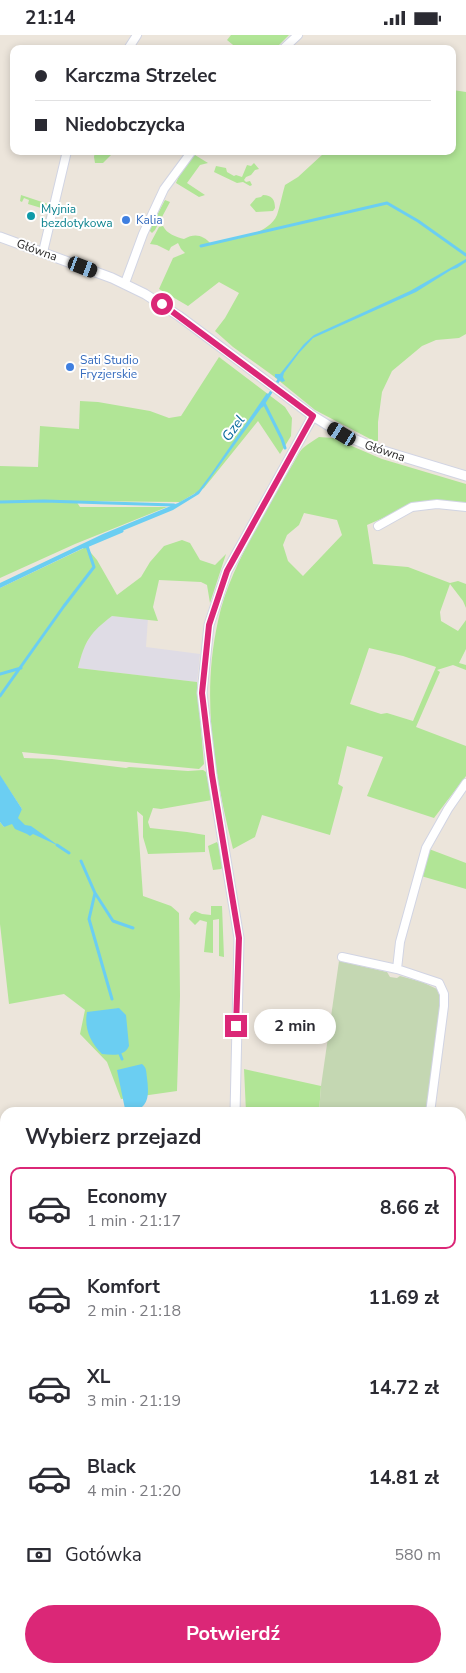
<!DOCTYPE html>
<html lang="pl">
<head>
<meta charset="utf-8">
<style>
  body { margin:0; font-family:"Nunito Sans",sans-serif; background:#f7f7f7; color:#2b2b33; height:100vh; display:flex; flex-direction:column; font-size:19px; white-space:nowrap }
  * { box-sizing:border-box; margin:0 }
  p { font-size:16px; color:#7c7c81 }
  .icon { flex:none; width:28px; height:28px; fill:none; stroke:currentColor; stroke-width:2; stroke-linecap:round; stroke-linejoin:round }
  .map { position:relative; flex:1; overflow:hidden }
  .panel { position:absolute; left:0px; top:1072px; width:466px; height:566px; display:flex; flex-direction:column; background:#fff; border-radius:15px 15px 0 0; box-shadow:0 2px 8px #0003 }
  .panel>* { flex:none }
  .banner { position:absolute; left:10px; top:10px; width:446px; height:110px; border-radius:10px; box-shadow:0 2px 8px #0003; display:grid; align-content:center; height:110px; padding:0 25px; background:#fff }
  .end { position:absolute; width:22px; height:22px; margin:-11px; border:6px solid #db2777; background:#fff; box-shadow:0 0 0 2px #fff }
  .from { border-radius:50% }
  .bubble { position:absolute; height:35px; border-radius:18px; background:#fff; box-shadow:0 2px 8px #0003; font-size:16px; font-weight:700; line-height:35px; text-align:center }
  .car { position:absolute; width:15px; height:30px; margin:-15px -8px; border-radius:6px; box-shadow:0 0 4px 1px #0007; background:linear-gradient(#222 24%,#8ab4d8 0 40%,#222 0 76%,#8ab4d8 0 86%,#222 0) }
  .banner b { display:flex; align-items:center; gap:18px; height:48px; font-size:19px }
  .banner b+b { border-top:1px solid #e1e1e2 }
  .banner i { width:12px; height:12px; background:#2b2b33 }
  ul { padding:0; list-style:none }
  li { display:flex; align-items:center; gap:15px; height:82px; margin:0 10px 8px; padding:0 15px; border:2px solid transparent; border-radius:10px }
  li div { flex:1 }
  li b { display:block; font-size:19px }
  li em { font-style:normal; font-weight:700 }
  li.on { border-color:#db2777 }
  li>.icon { width:45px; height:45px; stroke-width:1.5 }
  h2 { padding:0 25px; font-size:22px; line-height:60px }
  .pay { display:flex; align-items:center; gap:12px; height:55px; padding:0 25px; font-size:19px }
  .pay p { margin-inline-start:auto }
  .cta { display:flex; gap:10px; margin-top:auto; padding:10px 25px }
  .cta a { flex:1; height:58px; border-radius:30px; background:#db2777; color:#fff; font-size:20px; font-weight:700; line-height:58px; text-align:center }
  .status { display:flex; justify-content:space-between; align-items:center; height:35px; padding:0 25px; background:#fff; direction:ltr }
  .status svg { height:14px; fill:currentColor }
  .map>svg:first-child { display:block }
</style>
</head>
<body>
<div class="status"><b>21:14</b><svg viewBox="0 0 49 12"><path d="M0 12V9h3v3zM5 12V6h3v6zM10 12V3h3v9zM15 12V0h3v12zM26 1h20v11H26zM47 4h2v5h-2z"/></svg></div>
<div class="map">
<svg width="466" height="1638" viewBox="0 0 466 1638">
  <rect width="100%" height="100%" fill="#ece5db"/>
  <path fill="#dfdce5" d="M112,581L148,583L146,612L200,619L197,647L78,633L83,614L94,595Z
    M0,1566L5,1567V1619H0Z
    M85,1634H223L224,1638H112Z"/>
  <path fill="#b1e596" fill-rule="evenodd" d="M231,0H289L275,14H238L227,5Z
    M453,55L466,57V299L459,303L436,305L422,311L392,336L382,357L378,387V406H374L315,375L272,340L233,312L215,296L225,283L239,258L219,247L188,271L159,254L173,223L185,218L181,214L178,208L171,212L169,216L157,210L150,209L159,192L163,191C167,199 176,202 184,204C195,198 203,200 211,209C231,204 268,201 277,180C280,171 282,160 285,150L298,142L323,119V116H452Z
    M95,116H111V120L103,128H95L94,122Z
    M195,120L208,128L200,130L187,148L205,160L199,162L176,148C180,138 186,126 195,120Z
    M254,128L259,134L255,135L251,140L246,142L244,145L246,147L250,146L252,150L250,151L243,147L237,148L214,137L216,131L226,133L227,137L234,141L236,140L242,142L247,130L251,131Z
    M21,160L51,170L47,190L45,187L48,175L28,169L29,165L24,163L22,167L20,166Z
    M263,160C272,160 275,165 275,173L273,176L256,177L250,170L256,163L261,162Z
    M165,165L170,167L155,195L152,198L149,195Z
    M219,322L285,372L292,383L291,401L280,419L258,386L204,453L180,467L76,466L80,472H167L75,509L0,543V431L38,432L40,391L79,394L80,366L98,367L150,376L169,383L181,381Z
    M319,402L333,403L382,424L466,449V470L406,473L367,490L373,529L408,532L450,548L458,546L466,549V573L463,566L450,549L440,577L441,586L458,596L466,585V614L459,628L466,630V635L453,630L437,635L440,637L416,692L466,711V741L434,783L367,761L383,722L347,711L338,749L343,752L330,800L262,780L255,802L233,814C214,738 201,663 218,586C226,548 246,512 264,478C273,462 282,447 291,432C295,426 298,418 303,413C308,409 314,405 319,402ZM304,478L337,485L342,500L303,541L288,526L283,510L287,500L299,490ZM369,613L403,621L436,632L413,686L387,678L381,679L350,669Z
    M182,505L190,508L200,525L215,530L226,519L210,568L207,550L201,547L159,545L153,572L158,586L112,581C90,598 85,605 78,633L197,647L204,729L199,734L22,717L24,723L52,724L126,733L129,732L188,736L203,735L206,737L212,765L161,774L153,773L148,787L150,793L187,797L205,800V817L148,819L143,802V781L137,776L143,861L171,871L179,878L180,961L177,1056L121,1064L107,1027L80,999L85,975L64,959L9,969L0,889V787L4,792L22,774L0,741V553L86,512L97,525L117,560L141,542L150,527L164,511Z
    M217,807L219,811L224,831L221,834L213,835L208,811Z
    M429,814L466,828V854L421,841Z
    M211,871H222L224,922L219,921V884L213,885V918L204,917L207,887L200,885L195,890L189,884L191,879L195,876L202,879L211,880Z
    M244,1034L321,1051L319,1077H246Z
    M461,1320H466V1362L461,1361Z"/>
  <path fill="#c4d7b2" d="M339,926L387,937L390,942L397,943L400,941L422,947L437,954L441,965L426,1077L319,1078L321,1051Z"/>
  <path fill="#6bcef2" d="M466,224V227L457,233L451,235L416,257L313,303L299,318L284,338L283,342L285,346L282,347L275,342V339H280L304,309L314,300L410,256Z
    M267,358L269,361L262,372L199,459L173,475L100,505L0,553V548L103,499L178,468L194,459L199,455L211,439Z
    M0,740L22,774L18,783L25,790L31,791L59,811L33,799L30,801L27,799L15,794L12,789L4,792L0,787Z
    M119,973L126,980L129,1011C124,1022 112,1020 102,1019C90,1007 84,993 87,977Z
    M142,1029C147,1033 146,1037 147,1043C149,1059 150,1076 128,1076L125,1074L117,1035Z"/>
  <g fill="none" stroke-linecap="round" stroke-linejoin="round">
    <path stroke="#6bcef2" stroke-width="3" d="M201,211L387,168L418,186L466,220
      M264,368L282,404L285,413
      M262,371L280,343
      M0,467L44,466L174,470
      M84,512L122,496
      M0,639L21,633
      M0,661L64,571L94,532L87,511
      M57,810L69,818
      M81,826L95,858L89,884L112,964
      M95,858L113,886L133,893
      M120,1019L122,1024"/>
    <defs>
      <path id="minor" d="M128,14L137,0
        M283,14L298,0
        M43,217L67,116
        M125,248L143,199L164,154L192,116
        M378,491L412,472L437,469L466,472
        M342,922L397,934L439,948L444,959V971L430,1078
        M397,934L400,907L426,813L448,774L466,748
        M0,1489H5
        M305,1638L312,1634"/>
      <path id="tertiary" d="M0,202L112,243L145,259L179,281L313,381L342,399L377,414L466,441
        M235,1078L239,903L212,740L202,658L209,590L227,536L313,381
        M257,1638V1634"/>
    </defs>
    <use href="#minor" stroke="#d1d4e3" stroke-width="10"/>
    <use href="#tertiary" stroke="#d1d4e3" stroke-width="11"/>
    <use href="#minor" stroke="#fff" stroke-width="8"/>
    <use href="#tertiary" stroke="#fff" stroke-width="9"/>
  </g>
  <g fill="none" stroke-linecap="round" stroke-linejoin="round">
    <path stroke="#db2777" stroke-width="6" d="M162,269L313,381L227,536L209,590L202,658L212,740L239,903L236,991"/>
  </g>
  <circle fill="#0f9aa8" stroke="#fff" stroke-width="2" cx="31" cy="181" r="5"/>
  <g fill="#3f7fe0" stroke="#fff" stroke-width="2">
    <circle cx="126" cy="185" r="5"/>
    <circle cx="70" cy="332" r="5"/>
  </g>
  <g text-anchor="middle" stroke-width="4" stroke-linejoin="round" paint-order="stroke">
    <g font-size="12" fill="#0d838f" stroke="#fff" text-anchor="start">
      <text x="41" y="178">Myjnia<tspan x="41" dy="14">bezdotykowa</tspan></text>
    </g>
    <g font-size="12" fill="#366cbe" stroke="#fff" text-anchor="start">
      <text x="136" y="189">Kalia</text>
      <text x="80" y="329">Sati Studio<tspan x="80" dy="14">Fryzjerskie</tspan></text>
    </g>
    <g font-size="12" fill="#2a2a2a" stroke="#fff">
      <text transform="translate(37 215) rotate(20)" y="4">Główna</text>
      <text transform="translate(385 416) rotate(19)" y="4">Główna</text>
    </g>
    <g font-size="14" font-style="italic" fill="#0a6b9e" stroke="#fff">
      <text transform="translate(233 393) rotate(-54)" y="5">Gzel</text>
    </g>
  </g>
</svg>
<i class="end from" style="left:162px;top:269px"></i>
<i class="end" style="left:236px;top:991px"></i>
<div class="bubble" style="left:254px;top:974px;width:82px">2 min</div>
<i class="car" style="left:83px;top:232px;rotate:111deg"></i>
<i class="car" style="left:342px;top:399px;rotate:301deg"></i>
<div class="banner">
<b><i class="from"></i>Karczma Strzelec</b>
<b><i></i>Niedobczycka</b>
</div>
<section class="panel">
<h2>Wybierz przejazd</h2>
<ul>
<li class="on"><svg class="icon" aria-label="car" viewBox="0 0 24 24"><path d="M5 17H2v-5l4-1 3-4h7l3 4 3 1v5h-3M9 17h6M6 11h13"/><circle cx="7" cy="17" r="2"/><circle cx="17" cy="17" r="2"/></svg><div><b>Economy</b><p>1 min · 21:17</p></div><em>8.66 zł</em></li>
<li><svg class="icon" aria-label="car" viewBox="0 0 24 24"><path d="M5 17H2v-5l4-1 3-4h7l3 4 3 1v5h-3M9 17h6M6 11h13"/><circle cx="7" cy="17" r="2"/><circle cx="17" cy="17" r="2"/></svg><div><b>Komfort</b><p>2 min · 21:18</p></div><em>11.69 zł</em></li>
<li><svg class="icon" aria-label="car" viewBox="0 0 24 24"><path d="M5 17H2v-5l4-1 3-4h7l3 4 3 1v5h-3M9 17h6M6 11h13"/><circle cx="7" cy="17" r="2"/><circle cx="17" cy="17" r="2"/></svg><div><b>XL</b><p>3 min · 21:19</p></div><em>14.72 zł</em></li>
<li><svg class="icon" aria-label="car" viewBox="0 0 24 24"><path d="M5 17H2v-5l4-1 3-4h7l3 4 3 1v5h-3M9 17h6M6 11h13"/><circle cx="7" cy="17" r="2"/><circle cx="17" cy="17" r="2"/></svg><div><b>Black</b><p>4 min · 21:20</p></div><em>14.81 zł</em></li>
</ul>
<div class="pay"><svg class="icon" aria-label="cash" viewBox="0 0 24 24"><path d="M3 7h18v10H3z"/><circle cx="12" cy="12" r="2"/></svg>Gotówka<p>580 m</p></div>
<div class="cta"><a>Potwierdź</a></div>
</section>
</div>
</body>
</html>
